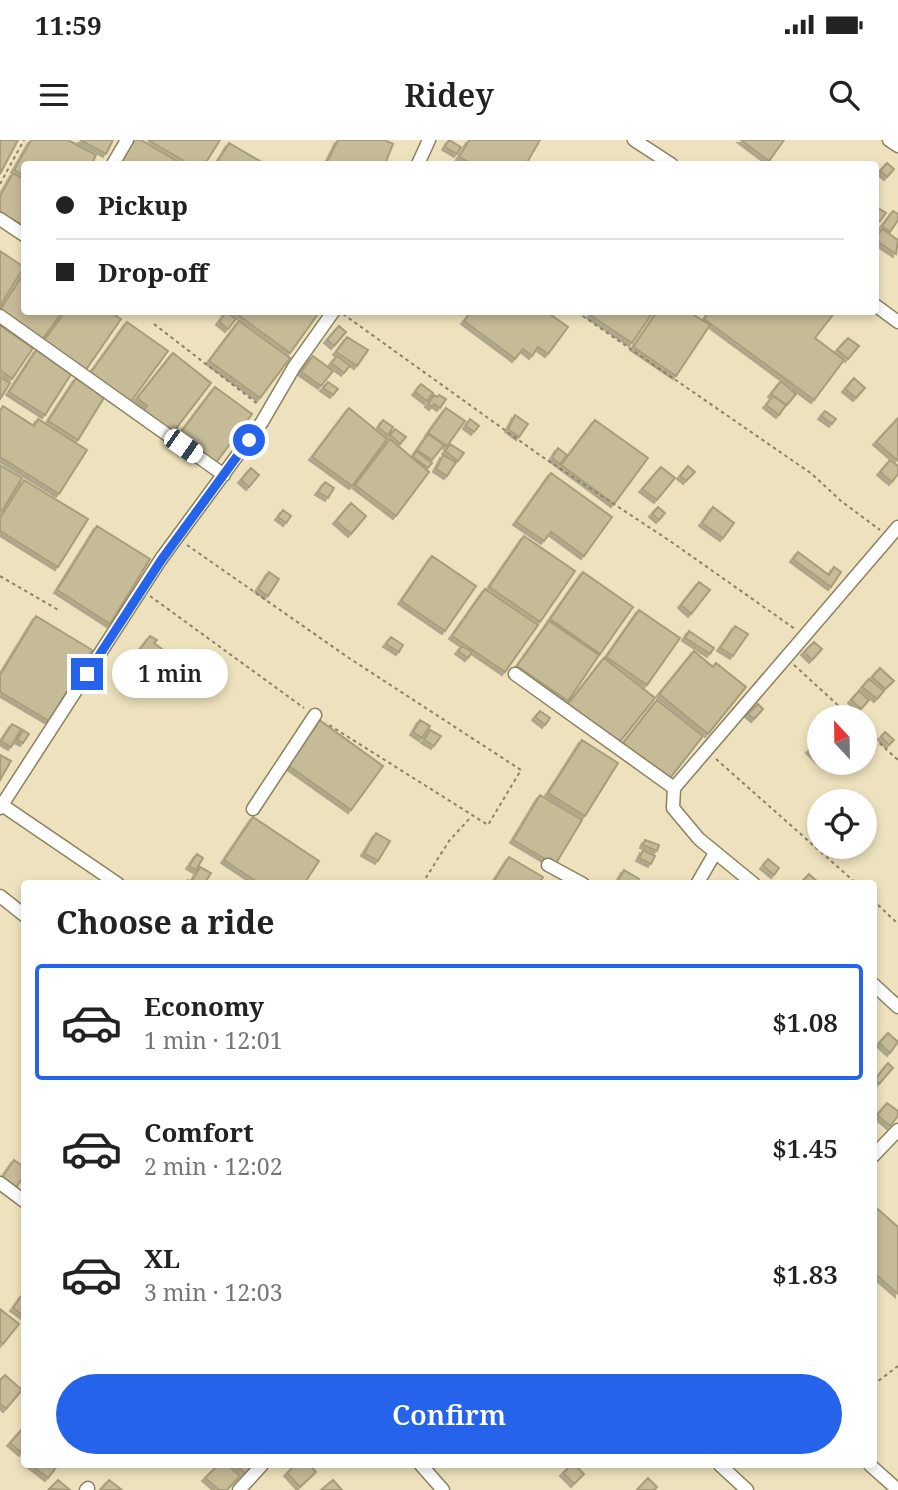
<!DOCTYPE html>
<html lang="en">
<head>
<meta charset="utf-8">
<style>
  body { margin:0; font-family:"Noto Serif",serif; background:#f6f6f6; color:#222; height:100vh; display:flex; flex-direction:column; font-size:26px; white-space:nowrap }
  * { box-sizing:border-box; margin:0 }
  p { font-size:23px; color:#767676 }
  .icon { flex:none; width:38px; height:38px; fill:none; stroke:currentColor; stroke-width:2; stroke-linecap:round; stroke-linejoin:round }
  .map { position:relative; flex:1; overflow:hidden }
  .side { position:absolute; left:21px; top:740px; width:856px; height:588px; display:flex; flex-direction:column; background:#fff; border-radius:7px; box-shadow:0 4px 10px #0003 }
  .side>* { flex:none }
  .banner { position:absolute; left:21px; top:21px; width:858px; height:154px; border-radius:7px; box-shadow:0 4px 10px #0003; display:grid; align-content:center; height:154px; padding:0 35px; background:#fff }
  .needle { width:46px; rotate:338deg }
  .tools { position:absolute; left:807px; top:565px; display:grid; gap:14px }
  .tools a { display:grid; place-items:center; width:70px; height:70px; border-radius:50%; background:#fff; box-shadow:0 4px 10px #0003; font-size:35px }
  .end { position:absolute; width:32px; height:32px; margin:-16px; border:9px solid #2563eb; background:#fff; box-shadow:0 0 0 4px #fff }
  .from { border-radius:50% }
  .bubble { position:absolute; height:49px; border-radius:24px; background:#fff; box-shadow:0 4px 10px #0003; font-size:23px; font-weight:600; line-height:49px; text-align:center }
  .car { position:absolute; width:21px; height:42px; margin:-21px -10px; border-radius:9px; box-shadow:0 0 5px 2px #0007; background:linear-gradient(#fff 24%,#345 0 40%,#fff 0 76%,#345 0 86%,#fff 0) }
  .banner b { display:flex; align-items:center; gap:24px; height:66px; font-size:26px }
  .banner b+b { border-top:2px solid #e0e0e0 }
  .banner i { width:18px; height:18px; background:#222 }
  ul { padding:0; list-style:none }
  li { display:flex; align-items:center; gap:21px; height:116px; margin:0 14px 10px; padding:0 21px; border:4px solid transparent; border-radius:7px }
  li div { flex:1 }
  li b { display:block; font-size:26px }
  li em { font-style:normal; font-weight:600 }
  li.current { border-color:#2563eb }
  li>.icon { width:63px; height:63px; stroke-width:1.5 }
  h2 { padding:0 35px; font-size:32px; line-height:84px }
  .button { display:flex; gap:14px; margin-top:auto; padding:14px 35px }
  .button a { flex:1; height:80px; border-radius:42px; background:#2563eb; color:#fff; font-size:28px; font-weight:600; line-height:80px; text-align:center }
  .status { display:flex; justify-content:space-between; align-items:center; height:49px; padding:0 35px; background:#fff; direction:ltr }
  .status svg { height:19px; fill:currentColor }
  header { display:flex; justify-content:space-between; align-items:center; height:91px; padding:0 35px; background:#fff; font-size:32px; font-weight:600 }
  .map>svg:first-child { display:block }
</style>
</head>
<body>
<div class="status"><b>11:59</b><svg viewBox="0 0 49 12"><path d="M0 12V9h3v3zM5 12V6h3v6zM10 12V3h3v9zM15 12V0h3v12zM26 1h20v11H26zM47 4h2v5h-2z"/></svg></div>
<header><svg class="icon" aria-label="menu" viewBox="0 0 24 24"><path d="M4 6h16M4 12h16M4 18h16"/></svg>Ridey<svg class="icon" aria-label="search" viewBox="0 0 24 24"><circle cx="10" cy="10" r="6"/><path d="M15 15l6 6"/></svg></header>
<div class="map">
<svg width="898" height="1350" viewBox="0 0 898 1350">
  <defs>
    <filter id="shadow"><feDropShadow dx="-3" dy="3" stdDeviation="0" flood-color="#0004"/></filter>
  </defs>
  <rect width="100%" height="100%" fill="#ede2bd"/>
  <path fill="#c6bb97" stroke="#a79d7a" stroke-width="2" filter="url(#shadow)" d="M0,0H18L0,34Z
    M31,0H68L96,15L92,24H24V36L14,30Z
    M80,0H113L106,14Z
    M133,0H141L182,24H118Z
    M148,0H220L205,24H189Z
    M338,0H385L393,4L385,24H326Z
    M449,0L461,7L457,14L445,7Z
    M469,0H540L526,24H472L459,17Z
    M741,0H784L769,21Z
    M229,3L265,24H216Z
    M887,23L894,29L887,37L880,31Z
    M13,33L24,39V86L0,73V56Z
    M875,66L886,73L880,81L875,78Z
    M893,71L898,74V80L890,92L882,86Z
    M882,89L898,100L896,114L875,100Z
    M0,111L24,127L0,166Z
    M24,133V172H62L42,200L0,170Z
    M65,172H110L121,179L85,231L43,202Z
    M226,172L236,179L228,189L219,182Z
    M234,172H315L318,174L290,213Z
    M471,172H547L568,187L548,214L538,207L532,216L523,209L515,219L464,181Z
    M592,172H653L632,203L590,175Z
    M657,172H689L710,185L676,236L633,207Z
    M709,172H835L815,198L844,220L814,260L704,179Z
    M239,181L290,218L260,258L209,221Z
    M127,182L168,211L129,264L89,235Z
    M0,185L33,208L12,239L0,230Z
    M339,186L346,192L334,206L327,200Z
    M347,197L368,210L357,226L336,212Z
    M848,198L859,206L848,219L837,210Z
    M37,209L73,231L45,275L9,252Z
    M173,213L211,243L171,295L142,272L147,266L137,258Z
    M313,216L333,231L321,246L301,232Z
    M337,216L350,226L344,233L331,223Z
    M0,237L10,243L0,259Z
    M76,238L105,256L78,300L48,281Z
    M854,238L865,248L856,258L845,249Z
    M781,241L796,254L787,265L771,254Z
    M328,242L338,249L333,255L323,248Z
    M421,244L433,253L427,261L415,252Z
    M215,247L252,274L215,324L178,296Z
    M434,255L437,257L439,255L446,259L440,268L434,264L432,267L428,264Z
    M773,256L786,265L779,275L766,265Z
    M3,266L34,286L38,279L87,310L59,354L0,317V271Z
    M349,268L387,299L352,346L312,317Z
    M446,268L465,281L447,306L428,293Z
    M825,271L836,279L832,284L821,276Z
    M515,275L528,284L519,297L508,289Z
    M898,278V321L876,302Z
    M470,279L479,286L474,292L466,286Z
    M383,280L393,287L388,295L378,288Z
    M595,280L648,318L614,364L561,325Z
    M395,289L406,297L400,304L390,295Z
    M428,294L444,305L432,320L417,310Z
    M390,299L429,332L396,376L355,345Z
    M450,304L464,313L458,321L445,311Z
    M558,308L567,315L560,324L552,318Z
    M416,311L432,323L428,328L413,317Z
    M443,315L456,322L447,336L436,329Z
    M890,320L898,326V334L892,342L880,332Z
    M0,325L22,338L2,371L0,370Z
    M688,326L695,332L686,341L680,336Z
    M661,327L675,338L657,360L642,349Z
    M251,328L259,335L249,347L241,340Z
    M551,333L612,377L584,416L551,392L544,401L516,382Z
    M24,340L88,379L58,427L0,391V378Z
    M325,342L334,348L328,358L318,352Z
    M351,363L366,376L351,394L336,381Z
    M658,367L665,373L659,380L652,374Z
    M713,367L734,383L723,398L702,383Z
    M283,370L291,376L286,383L278,377Z
    M97,386L150,419L110,484L57,450Z
    M524,396L575,431L540,482L489,447Z
    M798,412L829,435L834,427L841,432L831,447L793,419Z
    M432,416L476,446L445,491L401,461Z
    M269,432L279,439L268,456L258,449Z
    M583,432L633,467L600,514L550,479Z
    M699,442L710,450L691,474L681,465Z
    M485,449L538,485L505,532L452,496Z
    M639,470L680,498L647,545L606,517Z
    M36,476L92,510L49,581L0,552V535Z
    M549,481L599,515L568,561L517,526Z
    M735,486L748,494L733,516L720,508Z
    M689,491L714,508L710,514L685,498Z
    M150,496L157,500L154,503L179,522L171,532L140,509Z
    M391,497L403,505L399,512L386,504Z
    M814,502L822,509L812,520L804,512Z
    M462,506L472,512L468,518L458,511Z
    M694,511L713,527L716,523L746,547L708,594L659,554Z
    M604,518L655,558L618,604L568,564Z
    M880,528L894,541L885,549L872,537Z
    M869,539L884,551L877,559L862,547Z
    M859,551L869,560L861,569L851,560Z
    M657,560L703,596L667,642L620,607Z
    M758,564L763,569L754,579L748,574Z
    M540,571L550,578L545,585L535,577Z
    M318,579L383,626L351,670L286,624Z
    M420,580L430,586L422,598L413,592Z
    M12,584L21,589L11,607L1,601Z
    M23,590L29,594L23,603L17,600Z
    M430,590L441,596L434,606L424,600Z
    M885,592L894,600L889,605L881,597Z
    M582,600L618,623L585,676L548,653Z
    M819,601V620L809,610Z
    M0,615L11,621L0,640Z
    M540,655L582,680L555,725L513,700Z
    M253,677L319,721L304,744H260L224,720Z
    M376,693L390,701L378,721L364,713Z
    M645,700L659,705L657,711L643,705Z
    M643,710L655,716L651,724L639,718Z
    M197,714L203,718L196,730L189,726Z
    M509,717L543,737L539,744H492Z
    M768,719L779,728L774,735L763,726Z
    M200,727L211,733L204,744H185L188,740L191,742Z
    M624,730L639,739L637,744H616Z
    M809,734L820,744H800Z
    M888,893L898,902L890,913L879,903Z
    M888,923L893,928L879,944L875,940Z
    M887,963L898,971V976L890,986L877,975Z
    M14,1020L24,1027V1036L15,1049L1,1039Z
    M873,1065L898,1087V1154L873,1132Z
    M22,1155L24,1157V1176L13,1168Z
    M0,1169L19,1184L3,1204L0,1201Z
    M5,1235L22,1250L6,1269L0,1264V1240Z
    M23,1288L24,1310L22,1313L10,1303Z
    M31,1325H58L48,1338Z
    M218,1325H228L240,1336L227,1350H219L205,1338Z
    M236,1325H257L247,1335Z
    M295,1325H310L316,1332L300,1347L287,1333Z
    M571,1325H575L584,1334L574,1344L563,1333Z
    M648,1338L657,1347L654,1350H637Z
    M58,1340L70,1350L49,1349Z
    M109,1340L122,1350H100Z
    M333,1340L342,1350H321Z"/>
  <g fill="none" stroke-linecap="round" stroke-linejoin="round">
    <defs>
      <path id="minor" d="M634,0L671,24
        M889,0L898,6
        M113,24L127,0
        M418,24L429,0
        M0,79L24,95
        M875,165L898,182
        M0,176L224,335
        M515,534L674,648
        M2,665L118,744
        M0,668L161,419L262,282L294,227L333,172
        M253,669L315,575
        M548,725L583,744
        M697,744L715,713
        M754,744L699,699L673,668L674,648L898,387
        M0,756L24,775
        M873,844L898,867
        M873,1016L898,990
        M0,1043L24,1061
        M421,1325L443,1350
        M720,1325L747,1350
        M870,1325L898,1350
        M86,1350L88,1348
        M239,1350L262,1325"/>
    </defs>
    <use href="#minor" stroke="#8b815e" stroke-width="15"/>
    <path stroke="#8a8269" stroke-width="2" stroke-dasharray="3.5 3.5" stroke-linecap="butt" d="M0,44L24,0
      M577,172L812,334L841,361L880,390
      M343,174L541,316L670,401L795,489
      M154,184L259,265
      M187,405L349,518L521,630L488,685L326,583
      M0,436L60,471
      M150,456L304,568
      M794,525L852,578
      M864,589L898,620
      M716,619L857,744
      M422,744L449,701L471,677
      M873,760L898,784
      M873,1245L898,1226"/>
    <use href="#minor" stroke="#fff" stroke-width="12"/>
  </g>
  <g fill="none" stroke-linecap="round" stroke-linejoin="round">
    <path stroke="#2563eb" stroke-width="9" d="M87,534L162,419L249,300"/>
  </g>
</svg>
<div class="tools">
<a><svg class="needle" viewBox="-14 -14 28 28"><path d="M0-13l5 13h-10z" fill="#e53935"/><path d="M0 13l5-13h-10z" fill="#767676"/></svg></a>
<a><svg class="icon" aria-label="locate" viewBox="0 0 24 24"><circle cx="12" cy="12" r="6"/><path d="M12 2v4M12 18v4M2 12h4M18 12h4"/></svg></a>
</div>
<i class="end from" style="left:249px;top:300px"></i>
<i class="end" style="left:87px;top:534px"></i>
<div class="bubble" style="left:112px;top:509px;width:116px">1 min</div>
<i class="car" style="left:183px;top:306px;rotate:125deg"></i>
<div class="banner">
<b><i class="from"></i>Pickup</b>
<b><i></i>Drop-off</b>
</div>
<section class="side">
<h2>Choose a ride</h2>
<ul>
<li class="current"><svg class="icon" aria-label="car" viewBox="0 0 24 24"><path d="M5 17H2v-5l4-1 3-4h7l3 4 3 1v5h-3M9 17h6M6 11h13"/><circle cx="7" cy="17" r="2"/><circle cx="17" cy="17" r="2"/></svg><div><b>Economy</b><p>1 min · 12:01</p></div><em>$1.08</em></li>
<li><svg class="icon" aria-label="car" viewBox="0 0 24 24"><path d="M5 17H2v-5l4-1 3-4h7l3 4 3 1v5h-3M9 17h6M6 11h13"/><circle cx="7" cy="17" r="2"/><circle cx="17" cy="17" r="2"/></svg><div><b>Comfort</b><p>2 min · 12:02</p></div><em>$1.45</em></li>
<li><svg class="icon" aria-label="car" viewBox="0 0 24 24"><path d="M5 17H2v-5l4-1 3-4h7l3 4 3 1v5h-3M9 17h6M6 11h13"/><circle cx="7" cy="17" r="2"/><circle cx="17" cy="17" r="2"/></svg><div><b>XL</b><p>3 min · 12:03</p></div><em>$1.83</em></li>
</ul>
<div class="button"><a>Confirm</a></div>
</section>
</div>
</body>
</html>
